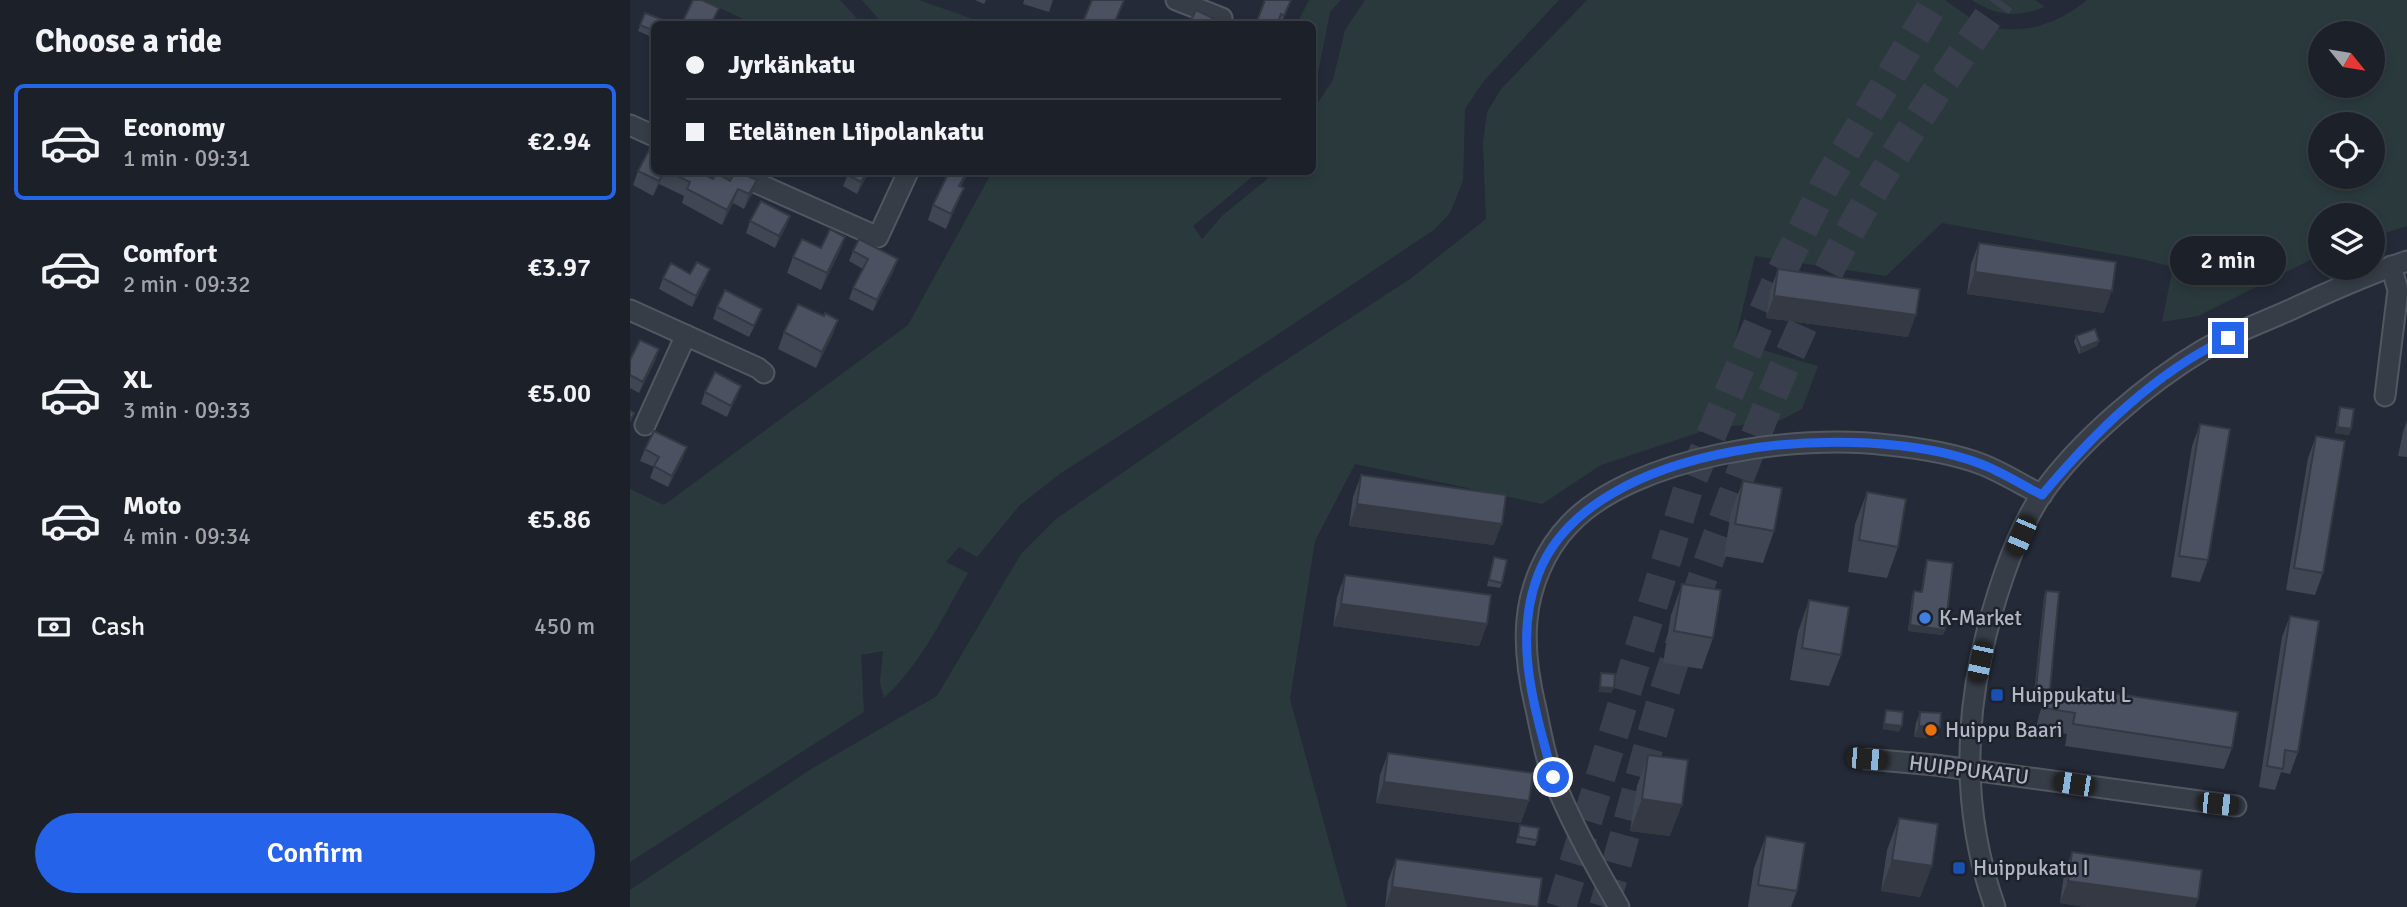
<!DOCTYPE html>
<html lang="en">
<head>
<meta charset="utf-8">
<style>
  body { margin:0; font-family:Signika,sans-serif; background:#282d35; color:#f1f3f6; height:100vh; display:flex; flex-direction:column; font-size:26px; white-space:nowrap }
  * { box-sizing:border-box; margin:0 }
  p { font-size:23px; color:#a0a3a8 }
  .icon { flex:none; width:38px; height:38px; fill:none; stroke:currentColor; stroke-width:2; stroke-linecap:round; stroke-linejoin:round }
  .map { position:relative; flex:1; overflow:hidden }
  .drawer { display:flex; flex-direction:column; background:#1b2029; width:630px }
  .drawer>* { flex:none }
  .guide { position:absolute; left:21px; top:21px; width:665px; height:154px; border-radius:10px; box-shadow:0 4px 10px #0003,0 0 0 2px #393e46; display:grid; align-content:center; height:154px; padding:0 35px; background:#1b2029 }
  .needle { width:46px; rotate:120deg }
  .buttons { position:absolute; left:1678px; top:21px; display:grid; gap:14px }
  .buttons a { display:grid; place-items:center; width:77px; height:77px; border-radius:50%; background:#1b2029; box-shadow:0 4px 10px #0003,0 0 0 2px #393e46; font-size:35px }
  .end { position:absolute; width:32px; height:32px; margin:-16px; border:9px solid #2563eb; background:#fff; box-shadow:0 0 0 4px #fff }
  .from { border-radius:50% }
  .bubble { position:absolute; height:49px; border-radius:24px; background:#1b2029; box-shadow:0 4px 10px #0003,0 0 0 2px #393e46; font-size:23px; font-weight:600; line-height:49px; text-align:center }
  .car { position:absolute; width:21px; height:42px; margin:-21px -10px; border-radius:9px; box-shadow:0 0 5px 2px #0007; background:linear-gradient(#222 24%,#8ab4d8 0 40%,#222 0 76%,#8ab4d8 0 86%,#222 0) }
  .guide b { display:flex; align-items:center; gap:24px; height:66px; font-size:26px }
  .guide b+b { border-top:2px solid #393e46 }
  .guide i { width:18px; height:18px; background:#f1f3f6 }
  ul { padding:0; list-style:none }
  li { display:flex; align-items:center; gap:21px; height:116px; margin:0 14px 10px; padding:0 21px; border:4px solid transparent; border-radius:10px }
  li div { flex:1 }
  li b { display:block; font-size:26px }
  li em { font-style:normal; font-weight:600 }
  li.active { border-color:#2563eb }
  li>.icon { width:63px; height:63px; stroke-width:1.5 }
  h2 { padding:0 35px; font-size:32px; line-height:84px }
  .pay { display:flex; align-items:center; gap:18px; height:77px; padding:0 35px; font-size:26px }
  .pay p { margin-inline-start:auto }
  .primary-button { display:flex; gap:14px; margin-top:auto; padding:14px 35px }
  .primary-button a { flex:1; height:80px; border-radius:42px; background:#2563eb; color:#fff; font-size:28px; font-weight:600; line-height:80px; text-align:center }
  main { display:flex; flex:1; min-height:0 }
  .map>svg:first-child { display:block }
</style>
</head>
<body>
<main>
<section class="drawer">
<h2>Choose a ride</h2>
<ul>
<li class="active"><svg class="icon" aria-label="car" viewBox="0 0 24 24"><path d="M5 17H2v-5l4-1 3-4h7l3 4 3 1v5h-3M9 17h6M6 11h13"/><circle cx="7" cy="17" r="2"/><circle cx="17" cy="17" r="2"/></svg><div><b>Economy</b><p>1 min · 09:31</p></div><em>€2.94</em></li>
<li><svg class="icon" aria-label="car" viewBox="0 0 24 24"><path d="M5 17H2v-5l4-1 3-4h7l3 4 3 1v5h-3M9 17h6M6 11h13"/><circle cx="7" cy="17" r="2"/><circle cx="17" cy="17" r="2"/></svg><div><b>Comfort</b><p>2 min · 09:32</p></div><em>€3.97</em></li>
<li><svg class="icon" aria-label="car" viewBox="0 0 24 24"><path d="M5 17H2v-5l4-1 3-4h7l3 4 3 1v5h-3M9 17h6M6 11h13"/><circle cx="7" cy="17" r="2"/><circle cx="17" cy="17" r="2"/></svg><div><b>XL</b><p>3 min · 09:33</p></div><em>€5.00</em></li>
<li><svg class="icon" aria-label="car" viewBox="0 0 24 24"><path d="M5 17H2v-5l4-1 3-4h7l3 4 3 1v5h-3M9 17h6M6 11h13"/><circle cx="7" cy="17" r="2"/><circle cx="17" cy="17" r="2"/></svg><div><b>Moto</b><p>4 min · 09:34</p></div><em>€5.86</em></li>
</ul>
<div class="pay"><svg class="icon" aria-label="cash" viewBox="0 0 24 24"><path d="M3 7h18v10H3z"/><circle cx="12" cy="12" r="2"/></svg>Cash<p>450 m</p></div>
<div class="primary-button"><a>Confirm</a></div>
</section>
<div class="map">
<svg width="1777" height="907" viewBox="0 0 1777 907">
  <rect width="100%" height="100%" fill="#242a37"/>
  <path fill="#2a3a3c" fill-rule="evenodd" d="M73,0H210L232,24H124Z
    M232,0H289L357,24H253Z
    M679,0H711L700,12L689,69L683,80L682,24H667Z
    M735,0H929L853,82L835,109L833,181L820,213L805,229L641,339L431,473L390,505L347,557L329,547L316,562L338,573C313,617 291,664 254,698L250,682L253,651L231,655L234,712L0,862V489L34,505L278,325L362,172H628L563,226L572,239L592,216L636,180L642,172H682L683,110L703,80L715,30Z
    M957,0H1315C1325,7 1336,16 1348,22C1386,39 1427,25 1457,0H1777V226L1743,237V215H1690V255L1568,316L1532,322L1543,267L1512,259L1312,223L1256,276L1125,256L1105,342L1188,366L1172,409L1151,420L1079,429L971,465L912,504L725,464L685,541L660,699L717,907H0V890L181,769L307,696L391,554L426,519L636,373L780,279L856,219L853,142L857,112L871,89ZM1690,33H1743V86H1690ZM1690,124H1743V177H1690Z
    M1341,0H1405L1415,7C1385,18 1368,16 1341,0Z"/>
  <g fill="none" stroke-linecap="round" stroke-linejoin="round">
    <path stroke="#393f4c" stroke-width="30" stroke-dasharray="30 15" stroke-linecap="butt" d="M931,907L1058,489L1146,283L1195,185L1306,0
      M974,907C999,826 1017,743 1044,662C1085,539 1130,415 1186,297C1235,194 1304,93 1370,0"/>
    <defs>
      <path id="minor" d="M546,0L592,18
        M0,125L24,136
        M102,172L248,237L278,172
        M0,310L128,368L134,373
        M1755,396L1768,290L1761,266
        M15,425L56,335
        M1237,759L1305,765L1606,806
        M989,907C965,866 942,825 924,780C915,758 911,732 906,709C899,680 894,650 897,620C900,586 915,550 939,525C1003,456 1168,433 1258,445C1288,448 1322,453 1351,464C1372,472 1392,485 1412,495
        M1365,907C1336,825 1333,742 1351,657C1362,606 1383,537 1412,494C1448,442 1519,382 1573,350C1600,334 1631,323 1660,310C1698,292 1737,275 1777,261"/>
    </defs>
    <use href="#minor" stroke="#525762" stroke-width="23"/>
    <use href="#minor" stroke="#373d47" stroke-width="19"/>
  </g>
  <path fill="#404653" d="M345,0H356L354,4Z
    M394,0H423L419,12L393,4Z
    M633,0H661L651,24H626L635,1Z
    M15,13L24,24V38L8,31Z
    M8,171L69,172L83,179L100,181L127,180L122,194L114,209L103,203L92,225L52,203L54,196L29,184L23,196L3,185Z
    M219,172H239L227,194L213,186Z
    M307,172H339L331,186L334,188L328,202L316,229L298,220L303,205L317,176Z
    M160,216L156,227L145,248L116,233L120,221Z
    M215,237L209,253L191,290L157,273L163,257L191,248Z
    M1349,243L1474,313L1337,294L1341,264Z
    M223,251L268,259L264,270L243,311L219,299L223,288L233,269L219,261Z
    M1148,269L1278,337L1136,318L1140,291Z
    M60,274L76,280L62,307L29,289L33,278Z
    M87,307L128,320L119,337L83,319Z
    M208,320L202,336L186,368L148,349L154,332Z
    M1446,336L1469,341L1467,346L1449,354L1444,342Z
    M29,349L25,361L9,393L0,388V360Z
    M111,386L97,417L71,404L75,392Z
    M1710,407L1721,429L1719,435L1705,433L1708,413Z
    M1777,420V457L1768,456L1773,432Z
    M1570,424L1578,560L1570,582L1541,577L1562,446Z
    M1686,436L1693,573L1685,595L1656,590L1678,458Z
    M15,449L53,458L38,487L20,478L24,467L10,461Z
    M731,475L864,545L719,526L723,497Z
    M1113,481L1144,531L1133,563L1094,556L1101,512Z
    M1237,492L1268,547L1257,578L1218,572L1225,524Z
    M864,557L872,583L870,588L857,586Z
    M1297,560L1313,635L1278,631L1282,597L1284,591L1291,592L1295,566Z
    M715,575L857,624L849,646L703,626L707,597Z
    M1052,584L1083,638L1072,669L1033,663L1041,615Z
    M1416,591L1420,690L1418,694L1445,699L1449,688L1602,748L1594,769L1435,746L1437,734L1406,729L1409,715L1416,695L1404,694L1414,596Z
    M1179,600L1211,655L1199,686L1160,680L1168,632Z
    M1660,616L1668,752L1660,774L1651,772L1645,790L1629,787L1652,637Z
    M1290,712L1310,727L1306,738L1284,737L1286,723Z
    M758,753L891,823L746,803L750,775Z
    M1018,755L1040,836L1000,831L1007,786Z
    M1269,818L1302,866L1290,897L1251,891L1257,850Z
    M890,825L907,840L905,846L886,843Z
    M1136,836L1167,891L1161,907H1118L1124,868Z
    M1442,852L1568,899L1565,907H1456L1430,903L1434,874Z
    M766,859L908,907H755L758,881Z"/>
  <path fill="#343943" d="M34,172L29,184L23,196L29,181Z
    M237,172H239L227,194L231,182Z
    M337,172H339L324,200L329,186Z
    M127,180L122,194L114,209L119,194Z
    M334,188L328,202L316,229L321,214Z
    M108,189L103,203L92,225L97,210Z
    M160,216L156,227L145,248L149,236Z
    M215,237L209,253L191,290L197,273Z
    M268,259L264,270L243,311L247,300Z
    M80,269L76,280L62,307L66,296Z
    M1345,272L1482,291L1474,313L1337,294Z
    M1144,296L1286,315L1278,337L1136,318Z
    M132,309L128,320L119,337L124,326Z
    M208,320L202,336L186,368L192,352Z
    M1469,341L1467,346L1449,354L1451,348Z
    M29,349L25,361L9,393L13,382Z
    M111,386L107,397L97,417L101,406Z
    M1707,427L1721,429L1719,435L1705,433Z
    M57,447L53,458L38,487L42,476Z
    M727,504L872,524L864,545L719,526Z
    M711,604L857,624L849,646L703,626Z
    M1280,625L1315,630L1313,635L1278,631Z
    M970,687L984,688L981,693L968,692Z
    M1406,689L1420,690L1417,696L1404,694Z
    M1254,724L1272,726L1269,732L1252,729Z
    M1289,726L1310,727L1306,738L1284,737Z
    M754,782L899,801L891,823L746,803Z
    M1012,799L1052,805L1040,836L1000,831Z
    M1262,860L1302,866L1290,897L1251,891Z
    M1438,881L1568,899L1565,907H1456L1430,903Z
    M762,887L906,907H755Z"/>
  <path fill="#4b5160" stroke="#343943" stroke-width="2" d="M63,0H72L89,8L81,24H60L53,21Z
    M462,0H494L484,24H452Z
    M635,0H661L654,16L651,14L647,24H626Z
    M566,10L589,21L588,24H559Z
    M15,13L41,23V24H24V31L10,25Z
    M24,140V172H34L29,181L8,171Z
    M39,172H69L83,179L86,173L100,181L105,172H108L127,180L119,194L108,189L97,210L57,189L60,182Z
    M219,172H237L231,182L218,175Z
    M319,172H337L329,186L334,188L321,214L303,205Z
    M131,201L160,216L149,236L120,221Z
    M200,229L215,237L197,273L163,257L172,239L191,248Z
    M229,239L268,259L247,300L223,288L238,259L223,251Z
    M1349,243L1486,262L1482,291L1345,272Z
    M67,262L80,269L66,296L33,278L41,263L60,274Z
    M1148,269L1290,289L1286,315L1144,296Z
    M95,290L132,309L124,326L87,307Z
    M168,304L194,316L195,313L208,320L192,352L154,332Z
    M1465,329L1469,341L1451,348L1446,336Z
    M10,340L29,349L13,382L0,375V360Z
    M85,372L111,386L101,406L75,392Z
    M1710,407L1724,409L1721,429L1707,427Z
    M0,411L4,413L0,421Z
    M1570,424L1600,429L1578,560L1549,556Z
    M24,431L57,447L42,476L24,466L29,457L15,449Z
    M1686,436L1715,441L1693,573L1664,568Z
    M731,475L876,495L872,524L727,504Z
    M1113,481L1152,488L1144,531L1105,524Z
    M1237,492L1276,499L1268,547L1229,540Z
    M864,557L877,560L872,583L859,580Z
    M1297,560L1323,563L1315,630L1280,625L1284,591L1292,592Z
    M715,575L861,595L857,624L711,604Z
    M1052,584L1091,590L1083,638L1044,631Z
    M1416,591L1429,592L1420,690L1406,689Z
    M1179,600L1219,607L1211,655L1172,648Z
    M1660,616L1689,621L1668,752L1655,750L1653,769L1637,766Z
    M971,673L985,674L984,688L970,687Z
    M1449,688L1608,712L1602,748L1443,724L1445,713L1414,708L1416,694L1447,699Z
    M1256,710L1273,712L1272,726L1254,724Z
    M1290,712L1311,713L1310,727L1289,726Z
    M758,753L903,773L899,801L754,782Z
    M1018,755L1058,760L1052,805L1012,799Z
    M1269,818L1308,824L1302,866L1262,860Z
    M890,825L909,828L907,840L888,837Z
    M1136,836L1175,843L1167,891L1128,885Z
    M1442,852L1572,870L1568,899L1438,881Z
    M766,859L912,878L908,907L762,887Z"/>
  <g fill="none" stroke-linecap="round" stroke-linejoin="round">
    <path stroke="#2563eb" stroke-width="9" d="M923,777C906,712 882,642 908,575C959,438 1232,419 1351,464C1372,472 1392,485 1412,495C1464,433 1524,373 1598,338"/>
  </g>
  <circle fill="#3f7fe0" stroke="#1d222c" stroke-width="2.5" cx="1295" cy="618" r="7"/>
  <g fill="#1a4fb4" stroke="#1d222c" stroke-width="2.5">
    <rect x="1360" y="688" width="14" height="14" rx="3.5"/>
    <rect x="1322" y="861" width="14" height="14" rx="3.5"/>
  </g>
  <circle fill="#e8710a" stroke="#1d222c" stroke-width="2.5" cx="1301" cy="730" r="7"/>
  <g text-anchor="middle" stroke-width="5" stroke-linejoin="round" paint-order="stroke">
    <g font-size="21" fill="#b2b7c3" stroke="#1d222c" text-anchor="start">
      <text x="1309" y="625">K-Market</text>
      <text x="1381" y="702">Huippukatu L</text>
      <text x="1315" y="737">Huippu Baari</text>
      <text x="1343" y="875">Huippukatu I</text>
    </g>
    <g font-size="21" fill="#b2b7c3" stroke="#1d222c">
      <text transform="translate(1339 770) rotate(7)" y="7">HUIPPUKATU</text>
    </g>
  </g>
</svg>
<div class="buttons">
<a><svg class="needle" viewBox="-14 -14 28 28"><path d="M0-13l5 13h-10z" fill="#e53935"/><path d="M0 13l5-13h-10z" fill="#a0a3a8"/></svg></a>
<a><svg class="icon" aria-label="locate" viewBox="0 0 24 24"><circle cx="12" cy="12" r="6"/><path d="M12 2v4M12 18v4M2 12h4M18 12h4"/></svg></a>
<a><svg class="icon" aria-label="layers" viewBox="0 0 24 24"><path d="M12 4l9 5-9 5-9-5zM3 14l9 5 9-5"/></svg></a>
</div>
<i class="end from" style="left:923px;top:777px"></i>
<i class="end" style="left:1598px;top:338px"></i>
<div class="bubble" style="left:1540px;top:236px;width:116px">2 min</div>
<i class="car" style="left:1391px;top:536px;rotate:203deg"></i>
<i class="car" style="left:1350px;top:662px;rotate:192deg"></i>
<i class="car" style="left:1237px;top:759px;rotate:95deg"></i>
<i class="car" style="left:1444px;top:784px;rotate:279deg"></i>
<i class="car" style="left:1588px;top:804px;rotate:96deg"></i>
<div class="guide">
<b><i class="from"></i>Jyrkänkatu</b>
<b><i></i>Eteläinen Liipolankatu</b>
</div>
</div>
</main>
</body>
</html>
